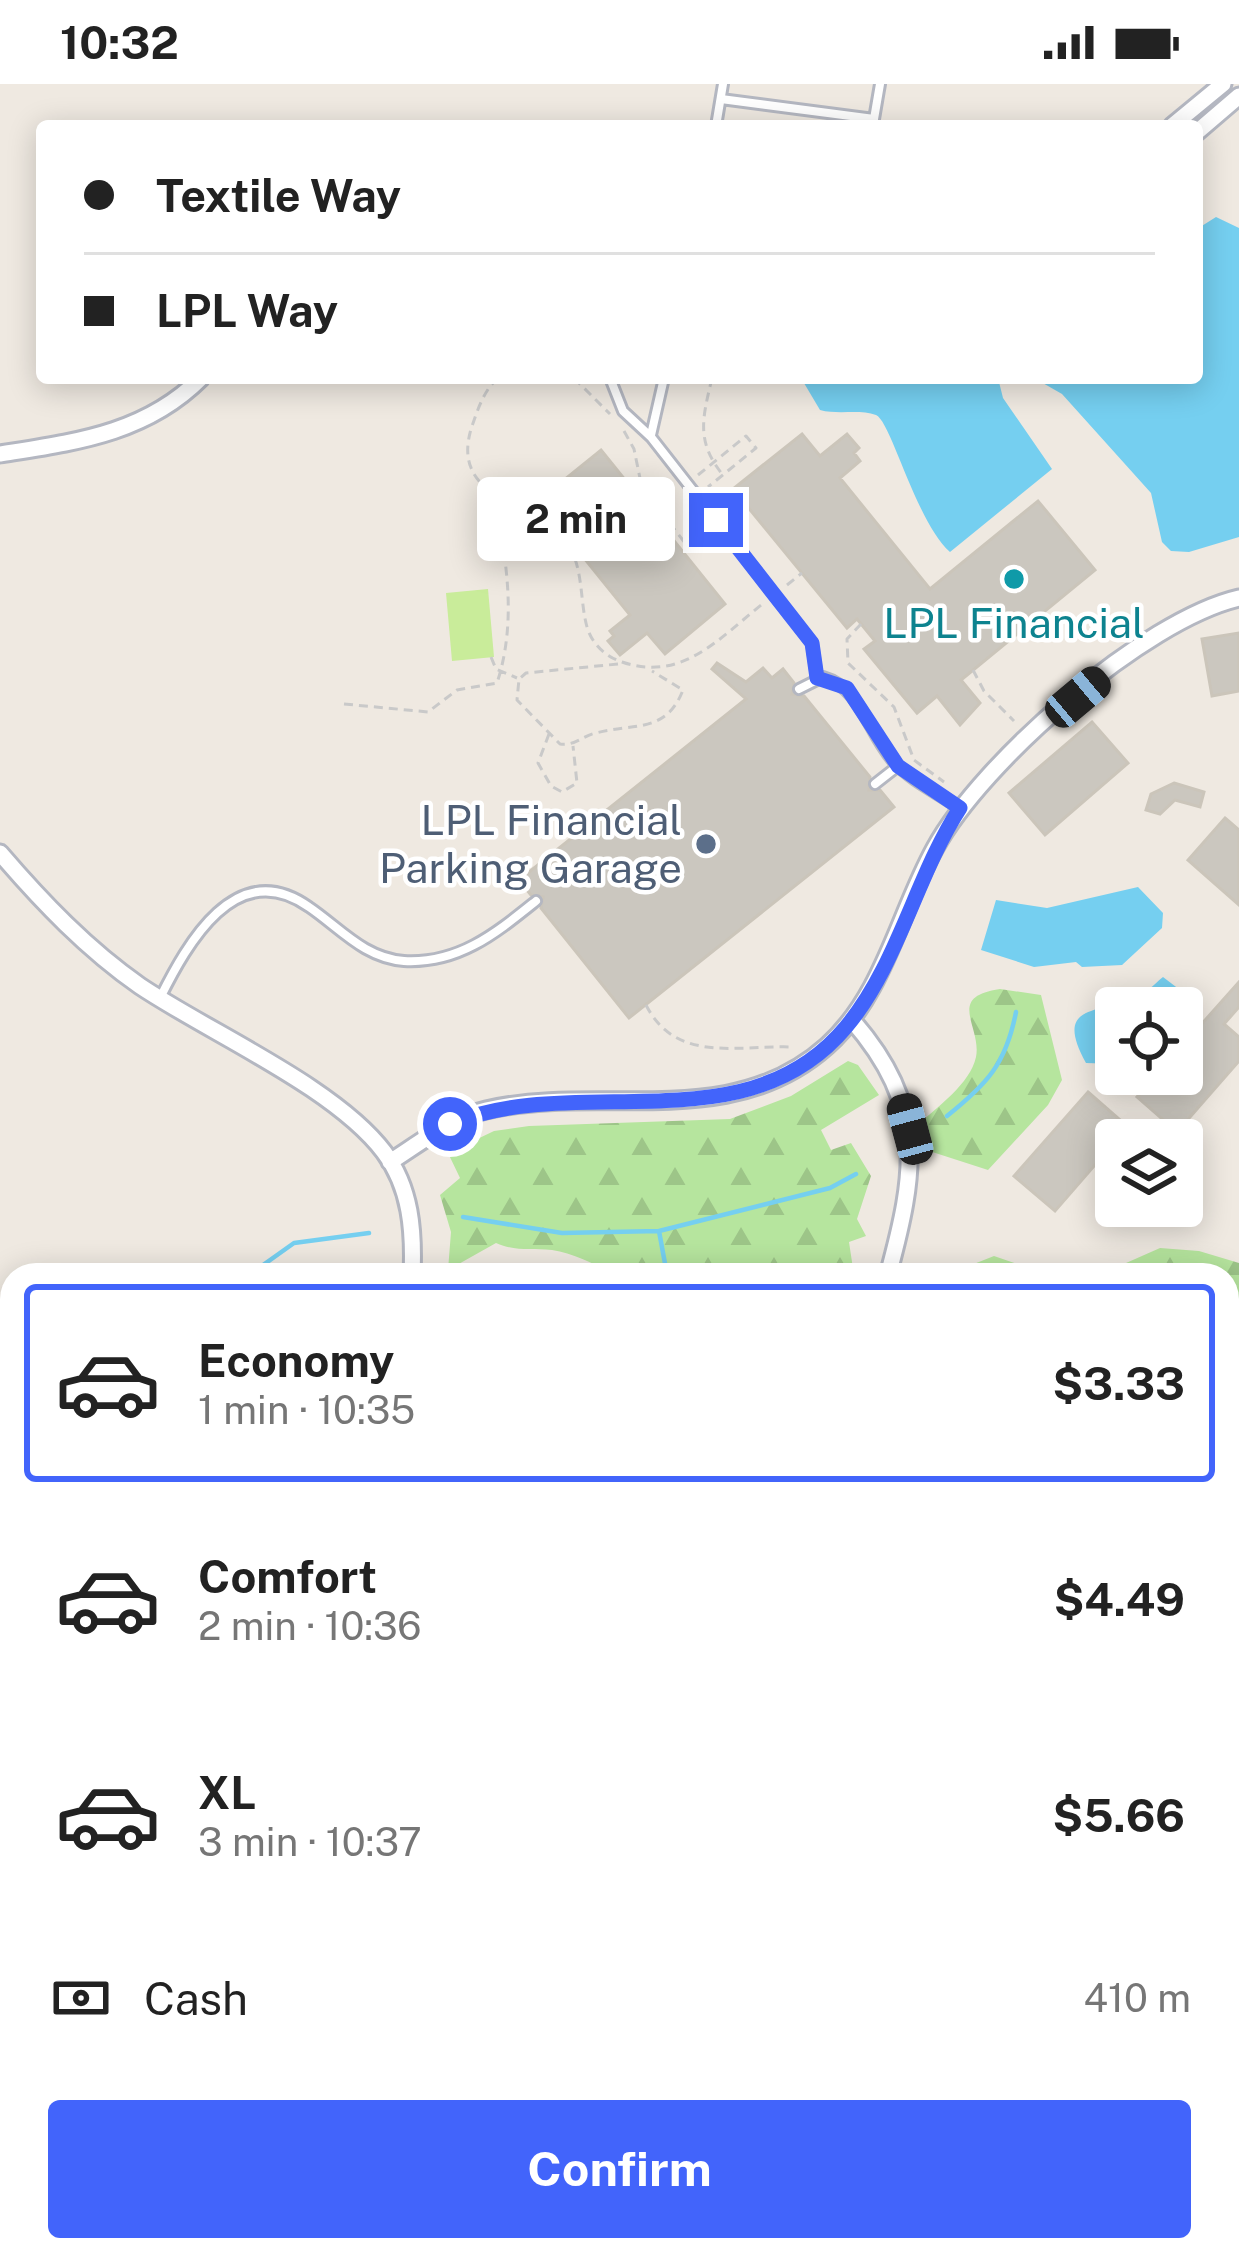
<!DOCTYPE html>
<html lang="en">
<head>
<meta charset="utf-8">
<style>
  body { margin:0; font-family:"Public Sans",sans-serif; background:#f2f2f2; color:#222; height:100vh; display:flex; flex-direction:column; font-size:45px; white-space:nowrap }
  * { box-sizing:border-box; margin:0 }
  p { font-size:39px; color:#767676 }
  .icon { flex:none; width:66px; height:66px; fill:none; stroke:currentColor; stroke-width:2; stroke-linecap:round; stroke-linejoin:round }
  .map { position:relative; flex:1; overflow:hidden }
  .panel { position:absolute; left:0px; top:1179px; width:1239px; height:999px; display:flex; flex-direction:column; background:#fff; border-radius:36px 36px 0 0; box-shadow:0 6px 30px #0003 }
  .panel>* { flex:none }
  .hud { position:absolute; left:36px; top:36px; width:1167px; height:264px; border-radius:12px; box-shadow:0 6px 30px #0003; display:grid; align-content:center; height:264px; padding:0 48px; background:#fff }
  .controls { position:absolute; left:1095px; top:903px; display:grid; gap:24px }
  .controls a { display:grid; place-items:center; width:108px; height:108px; border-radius:12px; background:#fff; box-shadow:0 6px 30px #0003; font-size:60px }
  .end { position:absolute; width:54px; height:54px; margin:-27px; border:15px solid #4264fb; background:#fff; box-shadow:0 0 0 6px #fff }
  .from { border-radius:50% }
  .bubble { position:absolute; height:84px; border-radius:12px; background:#fff; box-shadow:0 6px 30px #0003; font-size:39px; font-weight:700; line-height:84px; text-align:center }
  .car { position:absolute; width:36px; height:72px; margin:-36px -18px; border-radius:15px; box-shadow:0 0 9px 3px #0007; background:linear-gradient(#222 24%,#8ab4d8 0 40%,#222 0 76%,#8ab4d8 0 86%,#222 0) }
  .hud b { display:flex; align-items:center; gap:42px; height:114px; font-size:45px }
  .hud b+b { border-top:3px solid #e0e0e0 }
  .hud i { width:30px; height:30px; background:#222 }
  ul { padding:21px 0 0; list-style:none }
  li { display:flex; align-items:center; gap:36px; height:198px; margin:0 24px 18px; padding:0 24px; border:6px solid transparent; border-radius:12px }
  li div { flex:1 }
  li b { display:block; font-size:45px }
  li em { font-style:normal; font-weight:700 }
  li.active { border-color:#4264fb }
  li>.icon { width:108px; height:108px; stroke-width:1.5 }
  .pay { display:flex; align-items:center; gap:30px; height:132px; padding:0 48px; font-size:45px }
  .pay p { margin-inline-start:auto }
  .primary-button { display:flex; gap:24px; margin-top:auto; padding:24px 48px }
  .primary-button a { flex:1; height:138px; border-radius:12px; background:#4264fb; color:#fff; font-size:48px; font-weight:700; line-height:138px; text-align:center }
  .status { display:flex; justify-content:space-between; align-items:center; height:84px; padding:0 60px; background:#fff; direction:ltr }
  .status svg { height:33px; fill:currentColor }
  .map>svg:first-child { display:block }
</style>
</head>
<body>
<div class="status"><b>10:32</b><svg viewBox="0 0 49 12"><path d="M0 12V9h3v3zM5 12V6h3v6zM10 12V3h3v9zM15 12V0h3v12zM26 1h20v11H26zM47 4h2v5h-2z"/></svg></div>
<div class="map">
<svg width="1239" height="2177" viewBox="0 0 1239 2177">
  <defs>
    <pattern id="forest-firs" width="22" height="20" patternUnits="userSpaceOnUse" patternTransform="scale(3)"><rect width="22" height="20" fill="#b6e59e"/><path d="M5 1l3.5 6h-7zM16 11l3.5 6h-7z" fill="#9dc588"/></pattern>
  </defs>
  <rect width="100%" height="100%" fill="#efe9e1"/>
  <path fill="url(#forest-firs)" d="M1000,905L1041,911L1062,996L1048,1021L988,1086L923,1065L919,1040C938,1022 970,1000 976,973C982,942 945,913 1000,905Z
    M848,977L858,981L879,1011L821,1046L831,1066L851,1059L871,1092L857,1135L866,1152L849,1158L854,1191H615C595,1180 575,1170 552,1166C531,1164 517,1168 496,1159L448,1186L451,1148L440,1111L460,1094L448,1069L494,1047L529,1042L730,1035L791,1012Z
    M1160,1164L1199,1167L1239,1179V1294L1227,1302V1191H946L994,1172L1026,1183H1117Z"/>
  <path fill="#c9ec9a" d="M488,505L494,573L452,577L446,509Z"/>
  <path fill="#75cff0" d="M1216,133L1239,144V453L1189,468L1171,467L1162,458L1151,409L1062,310L1034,294H1197V145Z
    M801,294H998L1003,314L1052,385L950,468C916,438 891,337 876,331C860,325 838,331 820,326Z
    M1138,803L1163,829L1162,844L1122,881L1082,883L1076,878L1034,883L981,866L996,816L1047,824Z
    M1163,893L1184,909L1176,924H1116V980L1086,979C1054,921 1095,929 1132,916C1144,912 1153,901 1163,893Z
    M12,1357V1554L0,1590V1361Z"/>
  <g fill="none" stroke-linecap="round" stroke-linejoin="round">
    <path stroke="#75cff0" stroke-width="4.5" d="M947,1032C987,1000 1006,980 1016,928
      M463,1133L562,1149L659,1147L830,1104L856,1090
      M659,1147L666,1185L674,1191
      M249,1191L294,1159L369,1149
      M1227,1215L1232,1217"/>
  </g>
  <path fill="#cbc7bf" stroke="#cbc5ba" stroke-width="3" d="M802,350L820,372L847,350L859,364L854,369L860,377L840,394L930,505L1038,417L1095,486L961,596L980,619L960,641L937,612L917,629L864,565L875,557L857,535L847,544L733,405Z
    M601,366L725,520L665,570L647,549L620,571L608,557L614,552L610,547L630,531L538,417Z
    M1239,549V607L1212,612L1202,555Z
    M717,579L746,598L763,584L772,594L783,585L794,599L792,610L804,612L870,693L869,706H880L894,723L629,934L541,824L543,813L531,811L519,796L746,615L712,585Z
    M1092,638L1128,679L1045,751L1009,709Z
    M1174,699L1204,708L1200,723L1175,716L1160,730L1146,726L1151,710Z
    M1225,734L1239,746V821L1188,776Z
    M1239,898V923L1224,940L1239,953V977L1177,1048L1137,1013L1158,990H1182V962Z
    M1088,1008L1128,1043L1055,1127L1014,1092Z"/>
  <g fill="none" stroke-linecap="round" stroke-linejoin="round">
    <defs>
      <path id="service" d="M721,15L874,35L880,0
        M716,42L723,0
        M610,294L623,327L651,353L812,559L817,594
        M651,351L664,294
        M799,605L823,593C862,604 869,652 895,679C913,698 938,709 959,724
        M875,700L898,682
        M160,914C187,860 236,771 309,823C340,844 364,874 404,877C459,880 496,849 536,817
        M1227,2071L1239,2074
        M829,2177L842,2166"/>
      <path id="minor" d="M1172,42L1223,0
        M1197,48L1239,12
        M0,370C75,358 145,350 201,294
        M0,769C42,818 87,865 140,902C210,949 335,1003 384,1068C411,1104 414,1147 412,1191
        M852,936C927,1022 916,1088 888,1191
        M390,1078C420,1059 451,1034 486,1026C601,999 730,1049 827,962C884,911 899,829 935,764C982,678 1144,536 1239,514"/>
      <path id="motorway" d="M1227,1547L1239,1538
        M1227,1608L1239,1600
        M1227,1685L1239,1676
        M1227,1828L1239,1825
        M445,2177L455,2166
        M505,2177L517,2166
        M594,2177L605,2166"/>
    </defs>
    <use href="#service" stroke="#b4b7c1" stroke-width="14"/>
    <use href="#minor" stroke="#b4b7c1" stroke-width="21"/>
    <use href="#motorway" stroke="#c9c9c9" stroke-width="33"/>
    <path stroke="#c9c9c9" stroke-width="3" stroke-dasharray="9 6" stroke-linecap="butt" d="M498,294C484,306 478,325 472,342C447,418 538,418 567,459C583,482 580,514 586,539C590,558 604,572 622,578C683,599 720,553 765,518
      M574,294L610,330
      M712,294C703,333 695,357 723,391
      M624,347L634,365L642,404L689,464
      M698,391L746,352L756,364L708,403
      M727,433L744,419
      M684,468L710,446
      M787,501L802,489
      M861,540L847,555L848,579L894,623L914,676L944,698
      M491,573L496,585L517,594
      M618,580L526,589L519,595L517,616L560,660C575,662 582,652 596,649C633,639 666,650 683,606L652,587
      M973,586L984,607L1014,637
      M344,620L428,628L457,606L497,599C517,538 507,473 493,413
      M549,650L538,679L551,702L562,708L577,699L573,662
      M646,921C676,980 738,961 793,963
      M162,2176L163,2166"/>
    <use href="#service" stroke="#fff" stroke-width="8"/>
    <use href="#minor" stroke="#fff" stroke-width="15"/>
    <use href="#motorway" stroke="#ffa35c" stroke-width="27"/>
  </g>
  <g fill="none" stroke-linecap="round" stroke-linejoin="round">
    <path stroke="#4264fb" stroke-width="15" d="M450,1040C578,987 745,1064 846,943C898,881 916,792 960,724L898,682L847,604L817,594L812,559L716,436"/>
  </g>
  <circle fill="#0f9aa8" stroke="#fff" stroke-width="4.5" cx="1014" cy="495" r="12"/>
  <circle fill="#5c6f8a" stroke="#fff" stroke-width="4.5" cx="706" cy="760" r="12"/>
  <g text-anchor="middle" stroke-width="9" stroke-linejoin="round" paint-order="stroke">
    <g font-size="42" fill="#0d838f" stroke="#fff">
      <text x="1014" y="554">LPL Financial</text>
    </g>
    <g font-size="42" fill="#4e5e75" stroke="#fff" text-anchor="end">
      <text x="682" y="751">LPL Financial<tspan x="682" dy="48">Parking Garage</tspan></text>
    </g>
  </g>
</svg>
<div class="controls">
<a><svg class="icon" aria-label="locate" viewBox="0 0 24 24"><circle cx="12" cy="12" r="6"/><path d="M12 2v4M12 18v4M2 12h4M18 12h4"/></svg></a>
<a><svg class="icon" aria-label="layers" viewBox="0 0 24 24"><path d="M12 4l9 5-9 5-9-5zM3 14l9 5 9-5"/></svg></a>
</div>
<i class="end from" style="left:450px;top:1040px"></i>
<i class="end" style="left:716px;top:436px"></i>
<div class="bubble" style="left:477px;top:393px;width:198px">2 min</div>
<i class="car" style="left:1078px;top:613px;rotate:50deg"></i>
<i class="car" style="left:910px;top:1045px;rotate:345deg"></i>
<div class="hud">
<b><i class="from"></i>Textile Way</b>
<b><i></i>LPL Way</b>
</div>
<section class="panel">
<ul>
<li class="active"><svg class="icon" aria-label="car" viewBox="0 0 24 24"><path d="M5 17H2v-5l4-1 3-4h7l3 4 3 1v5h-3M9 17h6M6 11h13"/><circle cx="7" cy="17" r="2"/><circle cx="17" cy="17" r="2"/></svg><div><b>Economy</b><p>1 min · 10:35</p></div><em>$3.33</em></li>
<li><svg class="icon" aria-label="car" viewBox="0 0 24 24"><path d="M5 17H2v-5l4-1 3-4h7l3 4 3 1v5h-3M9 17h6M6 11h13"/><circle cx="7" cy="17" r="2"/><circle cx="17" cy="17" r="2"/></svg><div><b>Comfort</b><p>2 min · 10:36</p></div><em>$4.49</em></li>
<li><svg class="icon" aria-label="car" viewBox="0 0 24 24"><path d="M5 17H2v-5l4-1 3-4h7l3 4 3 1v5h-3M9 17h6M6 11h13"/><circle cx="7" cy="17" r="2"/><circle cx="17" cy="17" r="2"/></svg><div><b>XL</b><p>3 min · 10:37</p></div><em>$5.66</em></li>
</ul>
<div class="pay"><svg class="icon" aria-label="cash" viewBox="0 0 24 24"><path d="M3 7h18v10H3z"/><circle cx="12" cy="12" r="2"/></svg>Cash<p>410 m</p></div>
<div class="primary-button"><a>Confirm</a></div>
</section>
</div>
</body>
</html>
